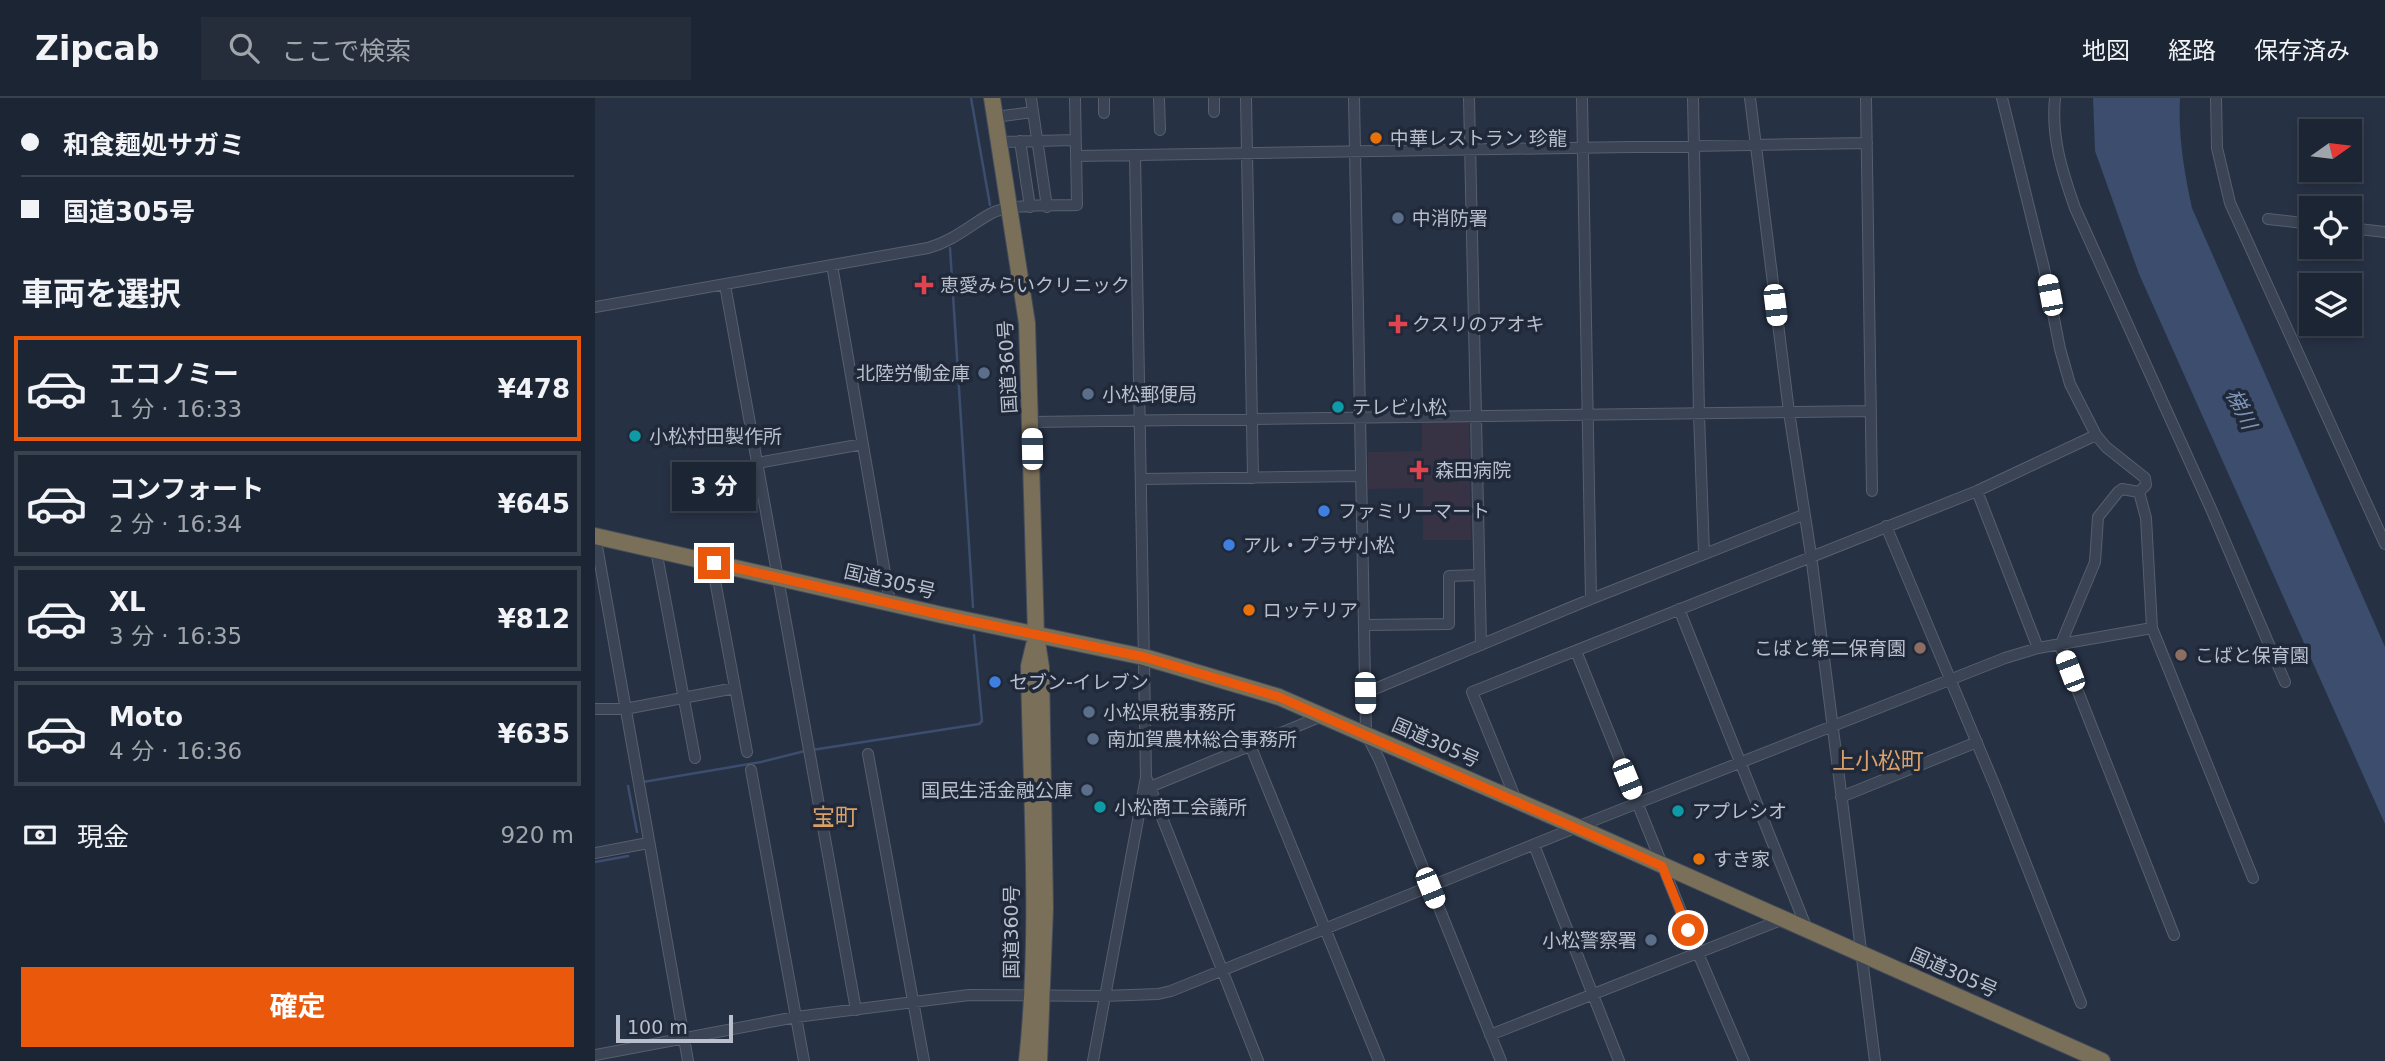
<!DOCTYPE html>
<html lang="ja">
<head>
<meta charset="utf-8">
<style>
  body { margin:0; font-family:"DejaVu Sans","Noto Sans JP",sans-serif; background:#252d3b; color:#f1f3f6; height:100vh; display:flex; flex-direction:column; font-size:26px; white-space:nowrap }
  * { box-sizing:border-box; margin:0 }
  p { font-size:23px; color:#a0a5ac }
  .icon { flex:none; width:38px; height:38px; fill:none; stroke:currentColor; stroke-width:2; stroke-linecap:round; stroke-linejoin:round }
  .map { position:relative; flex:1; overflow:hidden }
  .drawer { display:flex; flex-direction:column; background:#1c2533; width:595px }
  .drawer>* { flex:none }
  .hud { display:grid; align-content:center; height:154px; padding:0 21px; background:#1c2533 }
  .needle { width:46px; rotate:76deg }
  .controls { position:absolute; left:1704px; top:21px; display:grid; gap:14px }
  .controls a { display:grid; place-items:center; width:63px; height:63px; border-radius:0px; background:#1c2533; box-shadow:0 4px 10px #0003,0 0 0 2px #3a424e; font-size:35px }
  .scale { position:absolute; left:21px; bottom:18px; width:117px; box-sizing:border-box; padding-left:7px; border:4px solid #b9bfcd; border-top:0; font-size:19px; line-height:24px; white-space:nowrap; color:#b9bfcd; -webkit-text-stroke:5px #202939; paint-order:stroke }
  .end { position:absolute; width:32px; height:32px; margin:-16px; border:9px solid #ea580c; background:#fff; box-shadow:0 0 0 4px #fff }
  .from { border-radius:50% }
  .bubble { position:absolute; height:49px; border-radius:0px; background:#1c2533; box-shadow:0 4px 10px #0003,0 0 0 2px #3a424e; font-size:23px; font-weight:700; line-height:49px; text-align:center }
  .car { position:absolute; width:21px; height:42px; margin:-21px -10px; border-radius:9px; box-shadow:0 0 5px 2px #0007; background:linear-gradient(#fff 24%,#345 0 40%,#fff 0 76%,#345 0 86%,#fff 0) }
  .hud b { display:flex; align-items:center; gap:24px; height:66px; font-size:26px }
  .hud b+b { border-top:2px solid #3a424e }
  .hud i { width:18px; height:18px; background:#f1f3f6 }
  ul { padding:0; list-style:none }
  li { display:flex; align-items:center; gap:21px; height:105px; margin:0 14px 10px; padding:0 7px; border:4px solid #3a424e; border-radius:0px }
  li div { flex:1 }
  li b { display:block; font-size:26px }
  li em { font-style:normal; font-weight:700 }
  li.selected { border-color:#ea580c }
  li>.icon { width:63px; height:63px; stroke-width:1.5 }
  h2 { padding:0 21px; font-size:32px; line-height:84px }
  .pay { display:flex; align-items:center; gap:18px; height:77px; padding:0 21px; font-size:26px }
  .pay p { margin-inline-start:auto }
  .button { display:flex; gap:14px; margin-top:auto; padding:14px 21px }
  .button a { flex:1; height:80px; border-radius:0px; background:#ea580c; color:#fff; font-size:28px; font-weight:700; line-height:80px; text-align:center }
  header { display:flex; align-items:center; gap:42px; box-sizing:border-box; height:98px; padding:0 35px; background:#1c2533; border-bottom:2px solid #3a424e }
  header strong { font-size:33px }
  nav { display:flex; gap:38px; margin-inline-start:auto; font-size:24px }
  .search { width:490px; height:63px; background:#252d3b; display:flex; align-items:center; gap:18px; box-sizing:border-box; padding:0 24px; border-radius:0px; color:#a0a5ac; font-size:26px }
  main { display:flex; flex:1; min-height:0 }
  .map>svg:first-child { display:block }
</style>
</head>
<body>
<header>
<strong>Zipcab</strong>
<div class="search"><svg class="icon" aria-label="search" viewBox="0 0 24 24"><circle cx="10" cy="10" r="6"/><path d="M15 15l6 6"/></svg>ここで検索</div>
<nav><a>地図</a><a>経路</a><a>保存済み</a></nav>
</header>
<main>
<section class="drawer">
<div class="hud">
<b><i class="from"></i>和食麺処サガミ</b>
<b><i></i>国道305号</b>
</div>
<h2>車両を選択</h2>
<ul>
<li class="selected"><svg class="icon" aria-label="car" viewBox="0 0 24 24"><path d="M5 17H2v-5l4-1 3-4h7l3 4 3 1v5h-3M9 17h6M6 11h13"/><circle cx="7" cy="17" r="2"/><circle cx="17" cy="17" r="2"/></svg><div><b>エコノミー</b><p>1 分 · 16:33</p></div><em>¥478</em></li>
<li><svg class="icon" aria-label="car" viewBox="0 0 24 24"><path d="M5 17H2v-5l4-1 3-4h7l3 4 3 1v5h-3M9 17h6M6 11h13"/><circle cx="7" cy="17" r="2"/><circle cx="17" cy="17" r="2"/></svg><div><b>コンフォート</b><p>2 分 · 16:34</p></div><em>¥645</em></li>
<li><svg class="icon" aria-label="car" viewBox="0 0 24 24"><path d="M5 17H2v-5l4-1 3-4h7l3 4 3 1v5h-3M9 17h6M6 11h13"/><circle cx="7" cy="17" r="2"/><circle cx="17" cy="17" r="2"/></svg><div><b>XL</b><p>3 分 · 16:35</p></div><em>¥812</em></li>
<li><svg class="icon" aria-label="car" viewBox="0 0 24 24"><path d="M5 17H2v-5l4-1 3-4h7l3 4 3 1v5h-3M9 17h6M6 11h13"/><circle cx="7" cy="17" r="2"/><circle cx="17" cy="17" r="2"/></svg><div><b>Moto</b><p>4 分 · 16:36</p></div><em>¥635</em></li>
</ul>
<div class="pay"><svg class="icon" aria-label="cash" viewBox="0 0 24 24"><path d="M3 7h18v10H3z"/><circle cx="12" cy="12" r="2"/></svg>現金<p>920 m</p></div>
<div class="button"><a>確定</a></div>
</section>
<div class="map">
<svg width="1790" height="963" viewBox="0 0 1790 963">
  <rect width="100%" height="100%" fill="#263144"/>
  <path fill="#373344" d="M827,321H874L876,442H828V390L773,391V354L827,353Z"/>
  <path fill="#3c4d6d" d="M1498,0H1585C1583,37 1589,73 1597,110L1790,549V726L1544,176L1500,53Z"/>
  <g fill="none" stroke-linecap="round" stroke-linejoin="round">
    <path stroke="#3c4d6d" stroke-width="2.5" d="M376,0L395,107
      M355,150L378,509
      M217,652L384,626L387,623L379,537
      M48,684L166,664L210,653
      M33,688L42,734
      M0,764L33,758"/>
    <defs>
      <path id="minor" d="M436,0L452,109
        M509,0V15
        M564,0L565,32
        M619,0V14
        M651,0L658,380
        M759,0L771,636L784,661L906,963
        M874,0L886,547
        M987,0L996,501
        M1098,0L1104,316L1109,455
        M1155,0L1194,314L1216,457L1280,963
        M1271,0L1277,393
        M1407,0L1449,170L1465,251L1475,286L1501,337L1511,349L1550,380L1551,387L1544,394
        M1460,0C1456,39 1467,73 1480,110L1617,413L1690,584
        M1621,0L1622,50L1635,105L1790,446
        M400,19L438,14
        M425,43L435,109
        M404,44L480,42
        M481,58L1272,45
        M1673,121L1717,126
        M1755,130L1790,134
        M237,167L295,504
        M130,187L261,912
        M0,209L333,150C358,143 374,128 395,116C414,105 460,108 482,107L480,0
        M436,324L1276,313
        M162,365L268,346
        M546,381L766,378
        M1382,393L1443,550
        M1544,394L1527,391L1523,394L1503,419L1500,464L1465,548L1579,837
        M1544,394L1551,420L1557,530L1658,780
        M1291,428L1400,688L1486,905
        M0,437L93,963
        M61,452L100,660
        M119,465V477L152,654
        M1084,511L1212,831
        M769,527L854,526V478L884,477
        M981,553L1102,853L1149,963
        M770,595L996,501L1208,417
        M0,611H30L140,590
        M655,647L784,963
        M273,656L329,963
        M156,672L209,963
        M551,679L663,963
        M555,689L727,618
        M1246,699L1382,644
        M922,704L877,594L1382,393L1501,337
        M939,747L1024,963
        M0,755L53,745
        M895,937L1186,822
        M0,957L201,919L374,897L509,898L563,896L576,893L982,729L1410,560L1443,550L1557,530
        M498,963L551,679L540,57"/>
      <path id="highway" d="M397,0L432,225L441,537L446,569L450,810L444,963
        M0,438L347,517L549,559L684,599L982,729L1507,963
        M432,963C446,833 436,699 434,568L439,547"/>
    </defs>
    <use href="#minor" stroke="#575f6e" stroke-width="12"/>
    <use href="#highway" stroke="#434c5b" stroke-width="18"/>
    <use href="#minor" stroke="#3b4454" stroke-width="10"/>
    <use href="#highway" stroke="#7a6f58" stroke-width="16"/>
  </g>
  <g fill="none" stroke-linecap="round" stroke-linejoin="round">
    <path stroke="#ea580c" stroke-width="9" d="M119,465L347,517L549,559L684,599L1067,768L1093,832"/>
  </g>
  <g fill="#e8710a" stroke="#202939" stroke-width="2.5">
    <circle cx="781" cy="40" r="7"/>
    <circle cx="654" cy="512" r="7"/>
    <circle cx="1104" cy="761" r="7"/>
  </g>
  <g fill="#5c6f8a" stroke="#202939" stroke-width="2.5">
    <circle cx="803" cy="120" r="7"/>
    <circle cx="389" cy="275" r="7"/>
    <circle cx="493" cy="296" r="7"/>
    <circle cx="494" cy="614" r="7"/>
    <circle cx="498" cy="641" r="7"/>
    <circle cx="492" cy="692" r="7"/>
    <circle cx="1056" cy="842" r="7"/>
  </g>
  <g fill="#e0444e" stroke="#202939" stroke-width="2.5">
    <path d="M325.5 176.5h7v7h7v7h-7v7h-7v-7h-7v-7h7z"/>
    <path d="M799.5 215.5h7v7h7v7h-7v7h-7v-7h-7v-7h7z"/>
    <path d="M820.5 361.5h7v7h7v7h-7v7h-7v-7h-7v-7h7z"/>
  </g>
  <g fill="#0f9aa8" stroke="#202939" stroke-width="2.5">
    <circle cx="743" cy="309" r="7"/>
    <circle cx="40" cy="338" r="7"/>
    <circle cx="505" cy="709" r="7"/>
    <circle cx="1083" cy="713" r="7"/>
  </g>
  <g fill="#3f7fe0" stroke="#202939" stroke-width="2.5">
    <circle cx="729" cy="413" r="7"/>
    <circle cx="634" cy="447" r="7"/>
    <circle cx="400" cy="584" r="7"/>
  </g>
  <g fill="#8d6e63" stroke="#202939" stroke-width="2.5">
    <circle cx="1325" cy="550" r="7"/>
    <circle cx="1586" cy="557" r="7"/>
  </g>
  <g text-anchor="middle" stroke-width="7" stroke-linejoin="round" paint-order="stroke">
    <g font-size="19" fill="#b9bfcd" stroke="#202939" text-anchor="start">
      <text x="795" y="47">中華レストラン 珍龍</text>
      <text x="817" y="127">中消防署</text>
      <text x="345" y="194">恵愛みらいクリニック</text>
      <text x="817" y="233">クスリのアオキ</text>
      <text x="375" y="282" text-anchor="end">北陸労働金庫</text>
      <text x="507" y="303">小松郵便局</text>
      <text x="757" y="316">テレビ小松</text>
      <text x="54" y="345">小松村田製作所</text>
      <text x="840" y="379">森田病院</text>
      <text x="743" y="420">ファミリーマート</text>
      <text x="648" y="454">アル・プラザ小松</text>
      <text x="668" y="519">ロッテリア</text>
      <text x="1311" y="557" text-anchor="end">こばと第二保育園</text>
      <text x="1600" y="564">こばと保育園</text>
      <text x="414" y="591">セブン-イレブン</text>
      <text x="508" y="621">小松県税事務所</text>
      <text x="512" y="648">南加賀農林総合事務所</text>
      <text x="478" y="699" text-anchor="end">国民生活金融公庫</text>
      <text x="519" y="716">小松商工会議所</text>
      <text x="1097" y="720">アプレシオ</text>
      <text x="1118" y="768">すき家</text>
      <text x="1042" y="849" text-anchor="end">小松警察署</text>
    </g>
    <g font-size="19" fill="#b9bfcd" stroke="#202939">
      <text transform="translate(412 269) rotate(-93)" y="7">国道360号</text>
      <text transform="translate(295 483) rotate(13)" y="7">国道305号</text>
      <text transform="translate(841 644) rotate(24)" y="7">国道305号</text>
      <text transform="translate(416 834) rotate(-90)" y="7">国道360号</text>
      <text transform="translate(1359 874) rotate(24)" y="7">国道305号</text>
    </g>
    <g font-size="21" font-style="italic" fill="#7f93b5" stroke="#202939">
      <text transform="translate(1646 311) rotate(64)" y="7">梯川</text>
    </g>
    <g font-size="23" fill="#daa067" stroke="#202939">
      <text x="1283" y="671">上小松町</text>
      <text x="240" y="727">宝町</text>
    </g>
  </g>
</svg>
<div class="controls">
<a><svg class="needle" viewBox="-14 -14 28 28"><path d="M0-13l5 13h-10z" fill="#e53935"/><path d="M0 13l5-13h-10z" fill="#a0a5ac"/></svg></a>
<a><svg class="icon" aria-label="locate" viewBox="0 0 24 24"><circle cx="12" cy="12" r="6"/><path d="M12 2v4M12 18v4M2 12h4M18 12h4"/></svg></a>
<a><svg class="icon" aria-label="layers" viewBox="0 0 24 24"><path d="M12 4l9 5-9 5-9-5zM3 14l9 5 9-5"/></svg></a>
</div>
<div class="scale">100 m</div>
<i class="end from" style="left:1093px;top:832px"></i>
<i class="end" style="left:119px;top:465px"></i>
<div class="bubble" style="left:77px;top:364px;width:84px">3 分</div>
<i class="car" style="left:1455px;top:197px;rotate:349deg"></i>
<i class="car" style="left:1180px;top:207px;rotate:173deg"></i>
<i class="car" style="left:437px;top:351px;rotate:359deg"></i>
<i class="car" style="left:1475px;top:573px;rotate:339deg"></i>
<i class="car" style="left:770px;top:595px;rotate:179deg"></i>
<i class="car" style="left:1032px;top:681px;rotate:158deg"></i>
<i class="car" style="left:835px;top:790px;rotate:158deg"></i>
</div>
</main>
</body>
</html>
